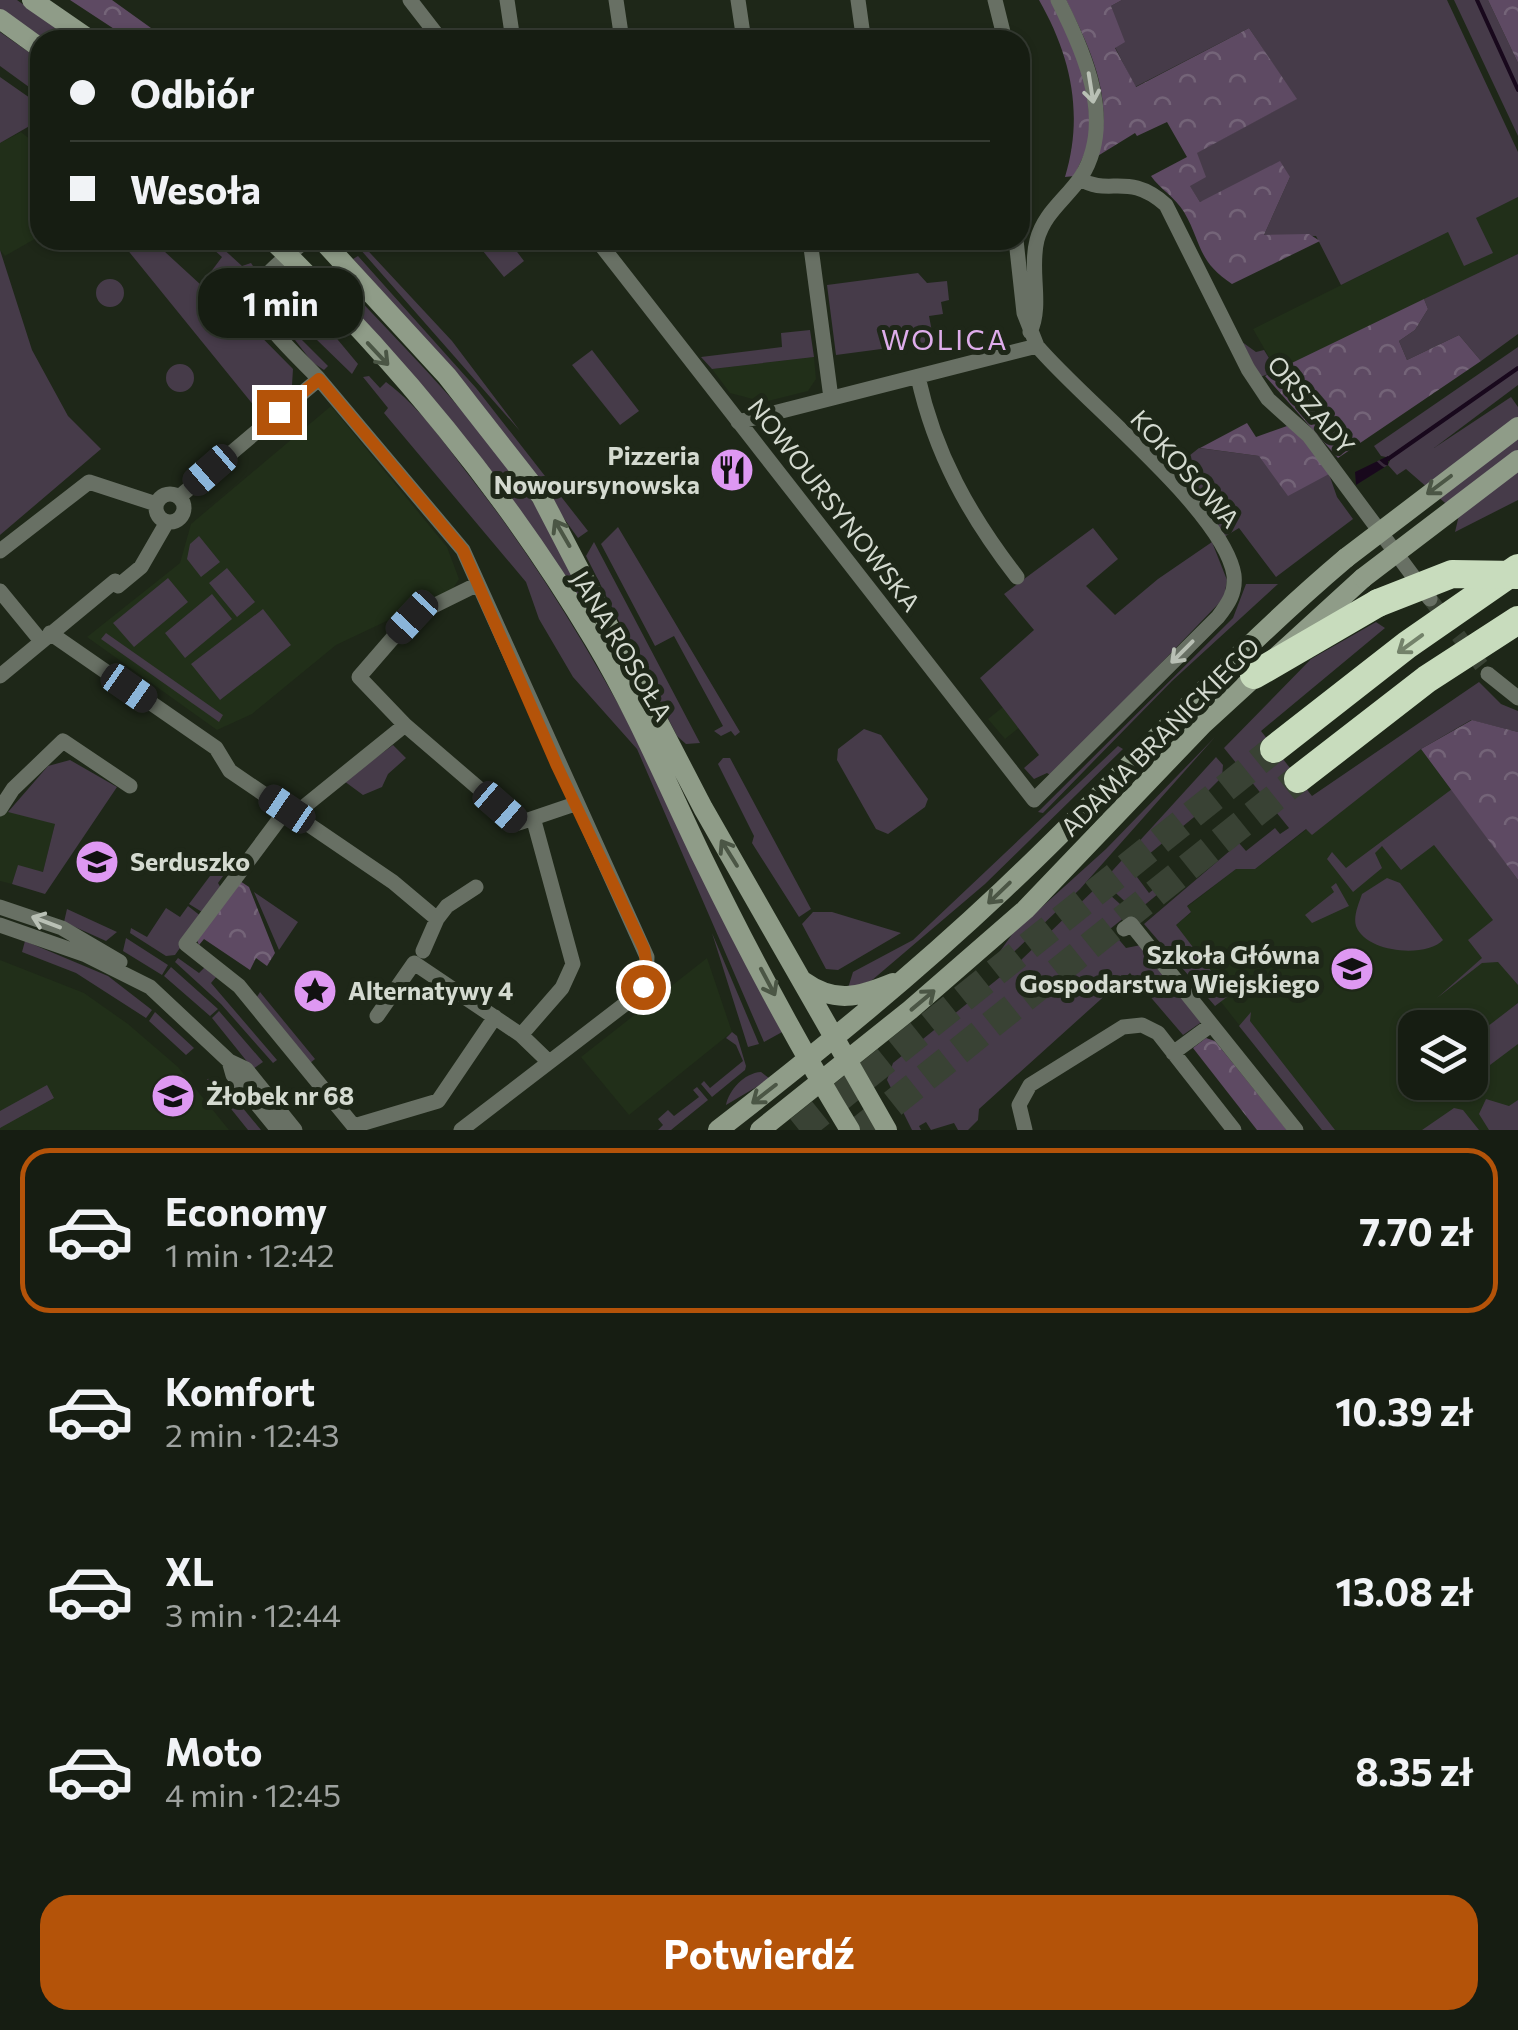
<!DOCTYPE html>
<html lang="pl">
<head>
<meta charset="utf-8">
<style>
  body { margin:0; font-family:Commissioner,sans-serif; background:#232a20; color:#f1f3f6; height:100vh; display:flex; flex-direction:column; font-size:38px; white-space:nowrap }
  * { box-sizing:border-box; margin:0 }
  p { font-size:32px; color:#9ea29f }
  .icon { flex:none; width:55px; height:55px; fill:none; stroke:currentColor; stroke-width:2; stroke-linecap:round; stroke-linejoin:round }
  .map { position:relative; height:1130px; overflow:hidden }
  .drawer { display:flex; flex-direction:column; background:#161d12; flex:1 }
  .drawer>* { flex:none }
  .hud { position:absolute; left:30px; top:30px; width:1000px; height:220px; border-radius:30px; box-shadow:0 2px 8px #0004,0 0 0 2px #353b32; display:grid; align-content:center; height:220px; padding:0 40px; background:#161d12 }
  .tools { position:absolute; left:1398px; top:1010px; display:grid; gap:20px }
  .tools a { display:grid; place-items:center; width:90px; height:90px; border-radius:20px; background:#161d12; box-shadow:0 2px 8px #0004,0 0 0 2px #353b32; font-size:50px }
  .end { position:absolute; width:45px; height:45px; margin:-22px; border:12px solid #b45309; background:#fff; box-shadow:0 0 0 5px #fff }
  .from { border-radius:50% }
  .bubble { position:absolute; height:70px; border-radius:30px; background:#161d12; box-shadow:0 2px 8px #0004,0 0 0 2px #353b32; font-size:32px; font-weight:700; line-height:70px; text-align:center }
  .car { position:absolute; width:30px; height:60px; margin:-30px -15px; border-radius:12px; box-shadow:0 0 8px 2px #0007; background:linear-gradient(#222 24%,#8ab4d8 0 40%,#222 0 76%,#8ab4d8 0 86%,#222 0) }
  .hud b { display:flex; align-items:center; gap:35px; height:95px; font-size:38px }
  .hud b+b { border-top:2px solid #353b32 }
  .hud i { width:25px; height:25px; background:#f1f3f6 }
  ul { padding:18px 0 0; list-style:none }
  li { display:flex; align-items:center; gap:30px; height:165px; margin:0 20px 15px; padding:0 20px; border:5px solid transparent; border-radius:30px }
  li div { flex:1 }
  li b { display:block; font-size:38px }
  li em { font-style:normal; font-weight:700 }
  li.selected { border-color:#b45309 }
  li>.icon { width:90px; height:90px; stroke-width:1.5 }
  .action { display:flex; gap:20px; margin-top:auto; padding:20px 40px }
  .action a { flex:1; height:115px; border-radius:30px; background:#b45309; color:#fff; font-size:40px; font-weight:700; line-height:115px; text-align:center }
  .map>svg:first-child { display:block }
</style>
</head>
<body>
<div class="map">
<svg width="1518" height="1130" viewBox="0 0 1518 1130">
  <defs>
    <pattern id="forest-crowns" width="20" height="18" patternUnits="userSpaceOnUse" patternTransform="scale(2.5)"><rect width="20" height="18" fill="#5e4a63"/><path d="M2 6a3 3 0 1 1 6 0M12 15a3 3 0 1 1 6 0" fill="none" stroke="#746478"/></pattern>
    <pattern id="water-waves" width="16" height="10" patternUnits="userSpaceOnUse" patternTransform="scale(2.5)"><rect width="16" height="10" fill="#18081c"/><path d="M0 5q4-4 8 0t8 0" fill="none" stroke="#392b3c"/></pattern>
  </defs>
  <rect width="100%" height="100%" fill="#1e2718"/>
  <path fill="#212f19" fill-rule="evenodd" d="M21,132L40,147V236L5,256L0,250V143Z
    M1518,197V254L1277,371L1253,329Z
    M814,357L816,379L808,391L764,402L730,393L712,369Z
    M331,406L447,547L459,579L452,590L336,645L252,714L217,730L87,637L180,563L191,524Z
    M1003,707L1020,727L1005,739L988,719Z
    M1421,749L1518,880V1130H1322L1221,1002L1215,1006L1161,936L1191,913L1187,907L1237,868L1255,869L1307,829L1312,834ZM1415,1028H1470V1082H1415Z
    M0,807L55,824L43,872L18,866L12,884L0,881Z
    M707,958L732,1032L629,1115L581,1057Z
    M0,960L84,993L128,1024L178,1067L229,1130H0Z"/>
  <path fill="#463b49" d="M0,0H17L73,40H43L0,10Z
    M1122,0H1447L1518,152V197L1476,218L1493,253L1464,266L1448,232L1341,285L1316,236L1264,235L1290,177L1200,202L1189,185L1196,153L1296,99L1249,28L1135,87L1115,47L1111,6Z
    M1454,0H1488L1518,63V136Z
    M0,32L40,60V95L0,66Z
    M0,77L40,105V120L0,143Z
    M135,240H152L201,285L222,257L203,240L218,244L242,266L251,263L255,269L229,304L293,369L292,385L259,412L126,248Z
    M352,240H358L452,341L520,431Z
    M474,240H508L524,261L504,277Z
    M0,250L32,350L68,416L101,449L0,535Z
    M1518,254V334L1481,361L1459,335L1407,360L1399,341L1415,330L1428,309L1424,299Z
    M358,256L476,388L588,531L578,538L476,397L353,259Z
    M918,273L927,283L947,281L949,300L941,302L943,314L929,316L934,342L836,355L827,285Z
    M336,275C413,357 494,436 553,533C572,563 586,597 601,629L328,283Z
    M96 293a14 14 0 1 1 28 0a14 14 0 1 1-28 0Z
    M277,289L293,307L292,330L328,366L324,370L312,362L271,309L269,300Z
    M308,304L358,364L352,374L316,339Z
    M810,330L814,357L712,369L701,357L782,347L781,333Z
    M1231,334L1256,352L1264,350L1277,371L1260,377Z
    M1518,347V385L1434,448L1511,397L1518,407V500L1455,532L1459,515L1406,469L1397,475L1388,465L1391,458L1381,456L1374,446Z
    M592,350L639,411L620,425L572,365Z
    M166 378a14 14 0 1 1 28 0a14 14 0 1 1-28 0Z
    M369,376L380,388L386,382C421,408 445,444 471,478C603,646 689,842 784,1031L764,1042L637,749L573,677L539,619L526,582L384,413L388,408L363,377Z
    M1199,448L1259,456L1329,474L1337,497L1353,519L1276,577L1239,528L1224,537L1170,471Z
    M618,527L740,732L735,736L731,731L721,736L714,731L723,726L674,636L655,646L601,544Z
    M1093,528L1118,559L1086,586L1115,615L1158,579L1212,542L1227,580L1224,598L1052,776L1047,773L1034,779L1024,768L1039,755L980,678L1034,630L1004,594Z
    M199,536L220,562L201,577L187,559L190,544Z
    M594,542L700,743L686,744L677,736L586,556Z
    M227,568L255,602L237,617L209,583Z
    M168,578L188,602L134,647L113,623Z
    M1246,584H1278L1172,681L1043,813L1038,812L1233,618Z
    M212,594L232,619L185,658L165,633Z
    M263,609L291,645L220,700L191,664Z
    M1376,622L1385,628L1261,731L1312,796L1479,682L1501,704L1518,711V732L1471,720L1421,749L1312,835L1306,829L1255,869H1236L1187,906L1191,912L1176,925L1225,989L1235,991L1215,1006L1144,924L1239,843L1246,851L1275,828L1280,834L1289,828L1224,748L1311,659Z
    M106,633L223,715L219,722L101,639Z
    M864,729L881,735L928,799L925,807L888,834L876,829L837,760L838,749Z
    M1215,737L1080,889L998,967L991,964L1013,933L1106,849Z
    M393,745L406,758L388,774L382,787L363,795L344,781Z
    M1118,746L1123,749L985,884L871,981L848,988L853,972L913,940Z
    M1216,757L1223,765L1222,777L1194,805L1199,813L1131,869L1149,893L1154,889L1158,894L1136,912L1103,881Z
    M723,758H730L811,909L799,917L752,843L754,836L718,764Z
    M70,760L117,787L45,894L12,884L18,865L43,872L55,824L8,812L48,766Z
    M1452,789L1518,880V985L1498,962L1482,963L1437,998L1482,958L1468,940L1493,920L1434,845L1401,870L1382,846L1375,853L1382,868L1353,892L1327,859L1332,852L1346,868Z
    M228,852L236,858L218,883L222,890L202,912L189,904Z
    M1387,878L1400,883L1443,940C1426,958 1366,953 1356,926C1353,916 1359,903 1362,894Z
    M1336,883L1349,906L1312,923L1305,915L1334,892L1331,887Z
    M1099,885L1130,913L1110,929L1126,948L1141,945L1203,1021L1183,1035L1130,973L979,1109L978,1120L968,1130H958L954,1123L931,1130L926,1122L919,1126L921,1130H912L887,1080L893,1063L1019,962Z
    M254,892L298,922L279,950Z
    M188,906L202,917L175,955L166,956L130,933L131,928L147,937L166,908L180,917Z
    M67,909L117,932L106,941L64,922Z
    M813,912H832L901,933L838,970L826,969L802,924Z
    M712,933L759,1044L748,1047Z
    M126,938L168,965L162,975L123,951Z
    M25,941L108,976L152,1010L146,1018L76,973L22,952Z
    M178,958L199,973L205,967L217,976L211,983L277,1060L273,1063L221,1004L175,962Z
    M171,967L218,1009L210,1016L164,976Z
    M260,992L315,1059L309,1064L255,1000Z
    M1518,1003V1044L1482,1071L1470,1040Z
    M219,1011L263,1062L253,1069L212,1018Z
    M155,1012L194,1048L186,1055L149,1021Z
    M1251,1012L1250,1021L1335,1130H1322L1239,1026Z
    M732,1032L737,1036L746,1066L745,1070L712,1097L701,1084L704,1081L710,1088L743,1061L736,1045L726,1038Z
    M761,1072L770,1079L726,1105C729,1090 744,1073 761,1072Z
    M218,1078L261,1130H248L207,1079Z
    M47,1085L54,1098L0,1128V1111Z
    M697,1087L708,1100L671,1130H658L663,1125L658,1119L668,1110L674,1116L699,1097L693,1090Z
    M1486,1099L1509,1106L1518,1100V1130H1489L1479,1114Z
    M1454,1108L1463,1110L1479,1130H1422Z"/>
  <path fill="url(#forest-crowns)" d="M70,0H112L151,28L131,40Z
    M1039,0H1054L1086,73L1091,140L1074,176L1065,177C1084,114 1071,56 1039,0Z
    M1066,0H1122L1111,6L1125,42L1115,48L1136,87L1249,28L1297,99L1197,153L1206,177L1190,186L1200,202L1280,161L1290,177L1264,235L1309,234L1320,241L1232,284C1197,261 1202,243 1184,212C1175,197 1160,189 1151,176L1187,157L1167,122L1137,136L1135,133L1096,157C1117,103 1090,48 1066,0Z
    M1488,0H1518V63Z
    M1424,299L1428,309L1415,330L1399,341L1407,360L1459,335L1481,361L1338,458L1265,376Z
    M1247,423L1256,437L1287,426L1308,442L1329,474L1288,496L1259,456L1200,448Z
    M1472,720L1518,732V880L1421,749Z
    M240,881L249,887L275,953L267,966L256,958L250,970L204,939L199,945L196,938Z
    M1206,1038L1215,1041L1287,1130H1257L1193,1048Z"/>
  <path fill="url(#water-waves)" d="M1388,456V465L1356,485L1355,472Z"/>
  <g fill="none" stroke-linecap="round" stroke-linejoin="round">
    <path stroke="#18081c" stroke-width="4" d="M1477,0L1518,90
      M1388,459L1518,368"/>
    <path stroke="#394234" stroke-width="15" stroke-dasharray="15 8" stroke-linecap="butt" d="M1430,599L1488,674"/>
    <path stroke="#394234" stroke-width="28" stroke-dasharray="28 14" stroke-linecap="butt" d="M799,1130L1274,749
      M860,1130L1298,779"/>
    <path stroke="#687064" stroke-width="15" d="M410,0L441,40
      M507,0L513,40
      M616,0L622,40
      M738,0L744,40
      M995,0L1005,40
      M831,40L863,36L858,0
      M1080,179C1109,197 1128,171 1166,205L1248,369L1268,399L1309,436L1430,599
      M597,240L1034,800L1218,617C1228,604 1236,593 1234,575C1224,511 1082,400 1037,346L1024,313L1016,240
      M810,240L831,398
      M1030,332C1043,304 1029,271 1037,240C1044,213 1066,199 1081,177C1116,122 1084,51 1058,0
      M918,377C935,454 969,515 1017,577
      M319,379L463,550L647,957L646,980L638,994L461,1130
      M738,422L1037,346
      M156 508a14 14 0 1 1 28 0a14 14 0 1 1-28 0Z
      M179,497L319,379C304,362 247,313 256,291C264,272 291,254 306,240
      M0,551L89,482L156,504
      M476,585L411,617L359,677L405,725L519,823L575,804
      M0,591L41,641
      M50,633L216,748L230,771L393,882L437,919L423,951
      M1488,674L1518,698
      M0,676L115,581L118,586L141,567L167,522
      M0,809L13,789L63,741L130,786
      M287,809L186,944L239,986L357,1130
      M295,814L405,725
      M0,907L62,928L120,962
      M437,919L447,906L476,887
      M0,925L86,955L150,987L229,1061L246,1069L295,1130
      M1124,929L1131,924L1296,1130
      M377,1016L414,963L521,1035L549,1062
      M521,1035L562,988L573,964L534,821
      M1173,1053L1211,1025
      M229,1061L233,1075L278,1130
      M354,1126L438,1101L495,1017
      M1025,1130L1019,1105L1030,1085L1123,1027L1142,1025L1158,1033L1234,1130"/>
    <path stroke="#8f9c88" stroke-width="20" d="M32,0L90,40
      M0,19L40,48
      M272,240C394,357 508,495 594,640C636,710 667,784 702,857C747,949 796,1042 850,1130
      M322,240L447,376L541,496L703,808L887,1130
      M803,981C835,1004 859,997 893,983
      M718,1130C817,1053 912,976 1003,890C1119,781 1224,661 1346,558
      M760,1130L910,1010L1025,910L1203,724L1363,578"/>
    <path stroke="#c8dcbd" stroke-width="28" d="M1254,675L1378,603
      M1274,749L1407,645L1518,568
      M1298,779L1427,679L1518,620"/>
    <path stroke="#8f9c88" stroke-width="20" d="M1346,558L1518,427
      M1363,578L1518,460"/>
    <path stroke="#c8dcbd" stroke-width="28" d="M1378,603L1452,574L1518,575"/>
  </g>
  <defs><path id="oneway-shaft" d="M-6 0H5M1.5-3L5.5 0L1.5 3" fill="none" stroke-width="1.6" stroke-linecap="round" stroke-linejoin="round" transform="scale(2.5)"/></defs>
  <g stroke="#b9c0b5">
    <use href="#oneway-shaft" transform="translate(1091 88) rotate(81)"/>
    <use href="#oneway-shaft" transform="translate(1182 652) rotate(135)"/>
    <use href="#oneway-shaft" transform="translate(46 922) rotate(-159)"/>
  </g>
  <g stroke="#4b5645">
    <use href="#oneway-shaft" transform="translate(378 354) rotate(47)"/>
    <use href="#oneway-shaft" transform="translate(1439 485) rotate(143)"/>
    <use href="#oneway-shaft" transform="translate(562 533) rotate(-120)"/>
    <use href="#oneway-shaft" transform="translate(729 853) rotate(-122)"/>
    <use href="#oneway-shaft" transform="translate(999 893) rotate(136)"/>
    <use href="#oneway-shaft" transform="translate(768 982) rotate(62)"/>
    <use href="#oneway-shaft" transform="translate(923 1000) rotate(-40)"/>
    <use href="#oneway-shaft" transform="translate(764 1094) rotate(142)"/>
  </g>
  <use stroke="#73826a" href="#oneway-shaft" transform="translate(1410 644) rotate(144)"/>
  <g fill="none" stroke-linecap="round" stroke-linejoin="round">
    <path stroke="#b45309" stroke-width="12" d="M279,412L319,379L463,550L557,766L644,949L648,972L643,987"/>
  </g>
  <defs>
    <symbol id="restaurant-disc" viewBox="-11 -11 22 22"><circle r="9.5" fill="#de98f2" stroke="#1e2718"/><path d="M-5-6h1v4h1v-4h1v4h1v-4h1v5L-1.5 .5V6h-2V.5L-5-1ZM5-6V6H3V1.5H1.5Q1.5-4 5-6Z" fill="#111"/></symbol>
    <symbol id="school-disc" viewBox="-11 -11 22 22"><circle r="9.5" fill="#de98f2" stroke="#1e2718"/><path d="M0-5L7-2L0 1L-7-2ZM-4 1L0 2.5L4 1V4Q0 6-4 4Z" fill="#111"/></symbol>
    <symbol id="university-disc" viewBox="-11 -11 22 22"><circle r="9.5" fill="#de98f2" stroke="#1e2718"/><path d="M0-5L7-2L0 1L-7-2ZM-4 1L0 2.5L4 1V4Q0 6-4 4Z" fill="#111"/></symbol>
    <symbol id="sight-disc" viewBox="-11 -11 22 22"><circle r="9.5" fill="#de98f2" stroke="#1e2718"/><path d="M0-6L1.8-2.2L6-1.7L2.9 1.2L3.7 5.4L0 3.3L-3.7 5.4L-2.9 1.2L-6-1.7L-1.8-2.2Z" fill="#111"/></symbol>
  </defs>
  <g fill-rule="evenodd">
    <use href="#restaurant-disc" x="707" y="445" width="50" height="50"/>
    <use href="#school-disc" x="72" y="837" width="50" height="50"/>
    <use href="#university-disc" x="1327" y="944" width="50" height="50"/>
    <use href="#sight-disc" x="290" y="966" width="50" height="50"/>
    <use href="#school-disc" x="148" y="1071" width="50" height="50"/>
  </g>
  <g text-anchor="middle" stroke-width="10" stroke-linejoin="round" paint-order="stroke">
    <g font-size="25" fill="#d4dad0" stroke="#1e2718">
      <text transform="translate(1311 405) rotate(50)" y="9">ORSZADY</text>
      <text transform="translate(1185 469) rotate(48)" y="9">KOKOSOWA</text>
      <text transform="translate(834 505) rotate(52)" y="9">NOWOURSYNOWSKA</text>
      <text transform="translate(622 646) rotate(59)" y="9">JANA ROSOŁA</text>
      <text transform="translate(1160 737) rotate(-45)" y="9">ADAMA BRANICKIEGO</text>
    </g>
    <g font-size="25" font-weight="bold" fill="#d4dad0" stroke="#1e2718" text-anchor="start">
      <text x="700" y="465" text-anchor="end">Pizzeria<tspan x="700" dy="29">Nowoursynowska</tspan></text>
      <text x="130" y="871">Serduszko</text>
      <text x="1320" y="964" text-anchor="end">Szkoła Główna<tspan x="1320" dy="29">Gospodarstwa Wiejskiego</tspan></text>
      <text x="348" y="1000">Alternatywy 4</text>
      <text x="206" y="1105">Żłobek nr 68</text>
    </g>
    <g font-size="28" letter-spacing="2.5" fill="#deadeb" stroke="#1e2718">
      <text x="945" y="350">WOLICA</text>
    </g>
  </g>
</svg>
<div class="tools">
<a><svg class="icon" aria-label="layers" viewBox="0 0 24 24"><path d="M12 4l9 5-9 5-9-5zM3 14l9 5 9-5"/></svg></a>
</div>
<i class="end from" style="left:643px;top:987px"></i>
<i class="end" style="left:279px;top:412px"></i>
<div class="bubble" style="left:198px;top:268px;width:165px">1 min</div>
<i class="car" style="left:210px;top:470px;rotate:229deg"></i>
<i class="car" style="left:412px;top:617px;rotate:223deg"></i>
<i class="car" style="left:129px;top:688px;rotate:125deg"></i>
<i class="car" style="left:500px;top:807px;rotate:131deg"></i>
<i class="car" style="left:287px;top:809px;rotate:304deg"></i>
<div class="hud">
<b><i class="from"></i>Odbiór</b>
<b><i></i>Wesoła</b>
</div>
</div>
<section class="drawer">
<ul>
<li class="selected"><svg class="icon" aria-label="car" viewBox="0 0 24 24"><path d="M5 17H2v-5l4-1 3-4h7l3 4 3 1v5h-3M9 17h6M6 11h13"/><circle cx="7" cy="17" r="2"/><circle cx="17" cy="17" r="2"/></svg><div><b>Economy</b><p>1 min · 12:42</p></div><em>7.70 zł</em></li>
<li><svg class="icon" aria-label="car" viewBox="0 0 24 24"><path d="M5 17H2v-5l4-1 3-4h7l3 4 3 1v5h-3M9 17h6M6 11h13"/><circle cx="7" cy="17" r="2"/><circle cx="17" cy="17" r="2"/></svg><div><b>Komfort</b><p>2 min · 12:43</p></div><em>10.39 zł</em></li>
<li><svg class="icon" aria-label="car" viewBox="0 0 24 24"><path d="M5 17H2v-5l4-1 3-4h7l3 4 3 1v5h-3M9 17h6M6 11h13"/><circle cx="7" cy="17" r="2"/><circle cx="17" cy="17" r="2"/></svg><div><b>XL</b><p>3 min · 12:44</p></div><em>13.08 zł</em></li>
<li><svg class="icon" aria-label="car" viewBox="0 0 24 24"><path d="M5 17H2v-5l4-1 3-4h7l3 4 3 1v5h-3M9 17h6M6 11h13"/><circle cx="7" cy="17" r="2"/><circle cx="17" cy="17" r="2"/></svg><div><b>Moto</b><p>4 min · 12:45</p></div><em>8.35 zł</em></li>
</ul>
<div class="action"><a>Potwierdź</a></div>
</section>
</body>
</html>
